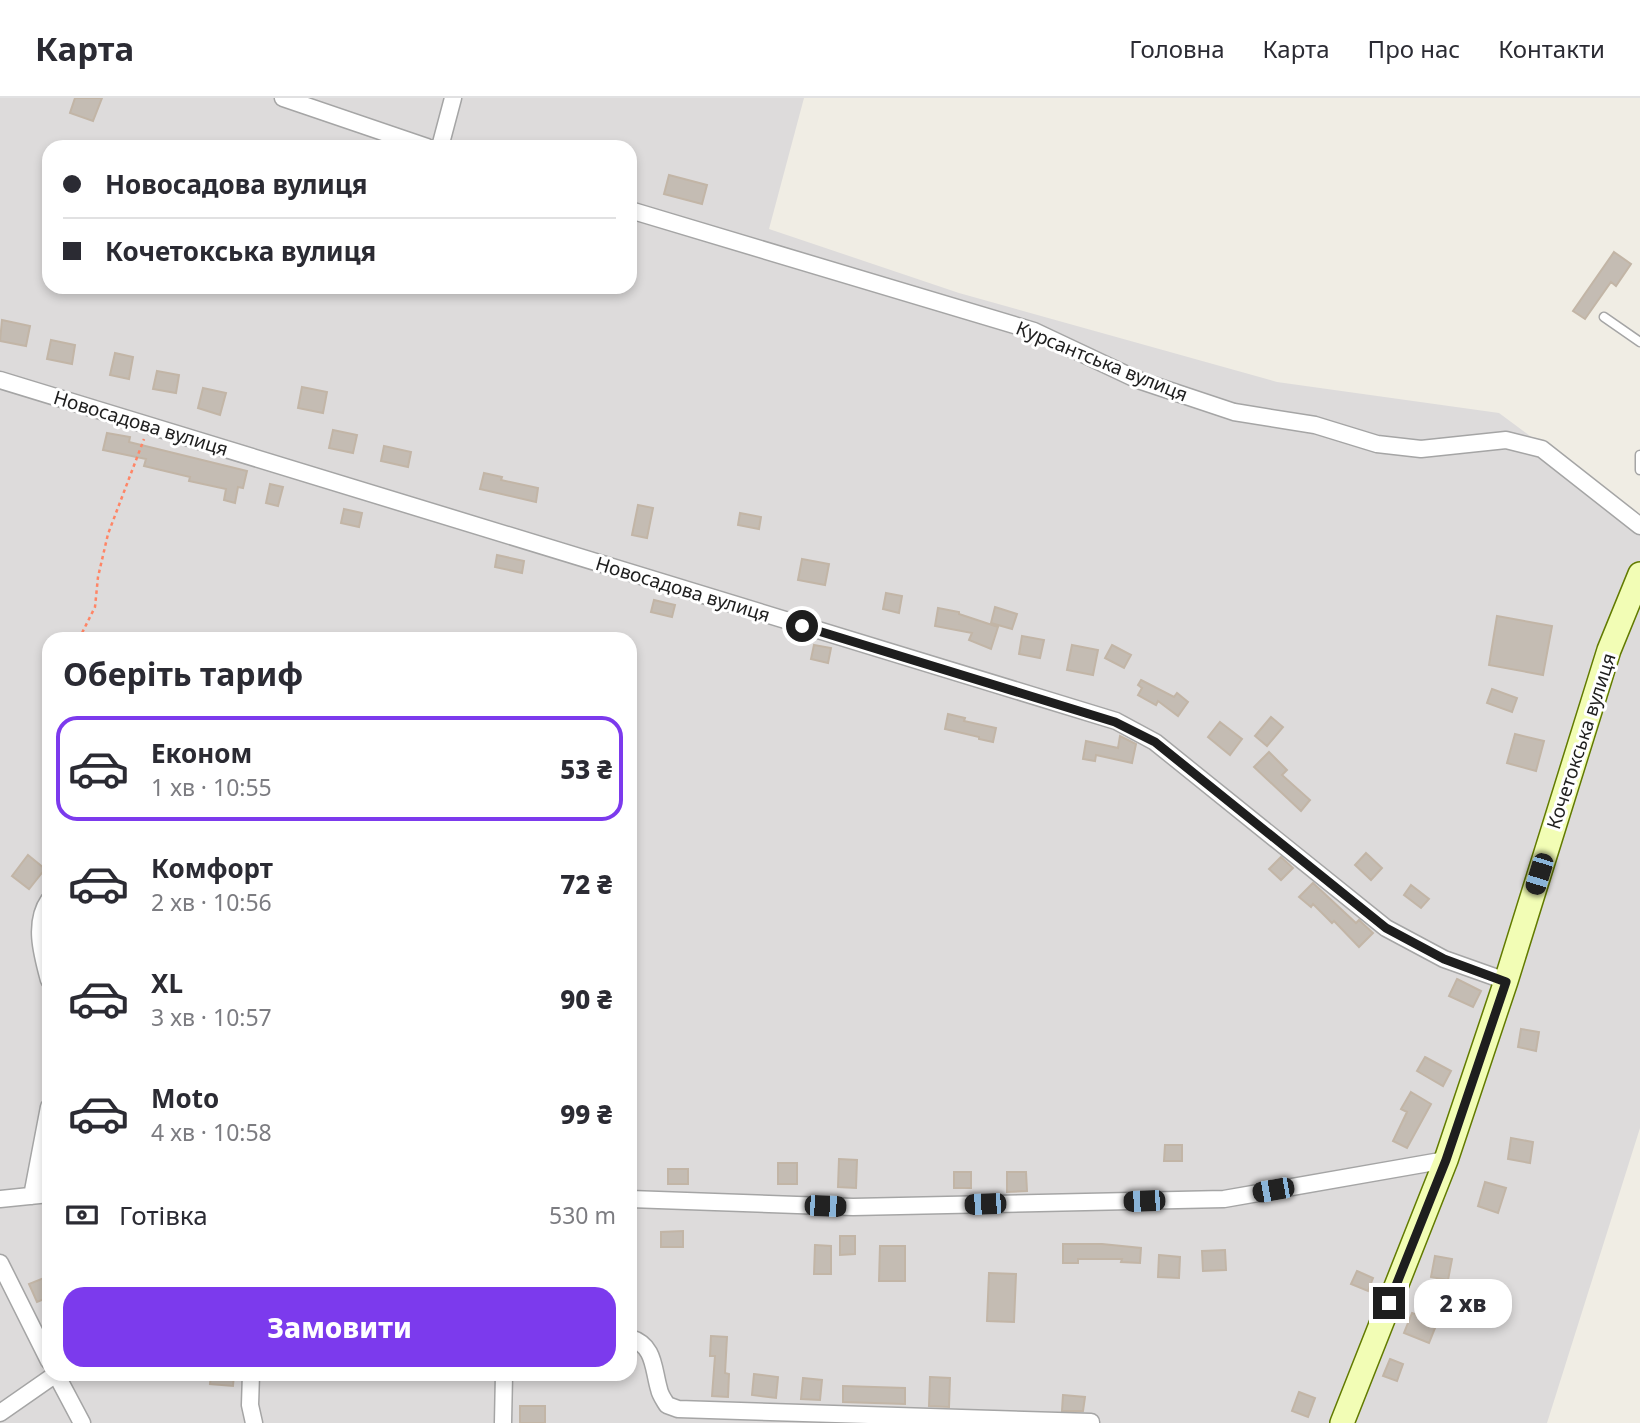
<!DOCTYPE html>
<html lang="uk">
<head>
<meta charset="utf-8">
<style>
  body { margin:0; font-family:"Noto Sans",sans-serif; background:#f7f7f7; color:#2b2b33; height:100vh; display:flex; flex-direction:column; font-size:26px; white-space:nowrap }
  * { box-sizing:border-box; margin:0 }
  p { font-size:23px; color:#7c7c81 }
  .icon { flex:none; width:38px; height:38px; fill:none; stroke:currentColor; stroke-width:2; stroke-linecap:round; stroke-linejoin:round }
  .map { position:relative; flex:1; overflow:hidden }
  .details { position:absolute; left:42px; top:534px; width:595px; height:749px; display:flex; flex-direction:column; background:#fff; border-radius:21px; box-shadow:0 4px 10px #0003 }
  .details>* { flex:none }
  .banner { position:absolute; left:42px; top:42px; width:595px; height:154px; border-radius:21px; box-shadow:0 4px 10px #0003; display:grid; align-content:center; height:154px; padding:0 21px; background:#fff }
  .end { position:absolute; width:32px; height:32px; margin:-16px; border:9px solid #1e1e1e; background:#fff; box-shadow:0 0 0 4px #fff }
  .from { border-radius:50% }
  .bubble { position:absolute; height:49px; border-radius:21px; background:#fff; box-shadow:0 4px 10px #0003; font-size:23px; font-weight:800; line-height:49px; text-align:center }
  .car { position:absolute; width:21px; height:42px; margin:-21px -10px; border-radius:9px; box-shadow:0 0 5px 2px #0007; background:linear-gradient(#222 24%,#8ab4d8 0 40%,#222 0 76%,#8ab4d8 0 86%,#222 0) }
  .banner b { display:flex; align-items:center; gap:24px; height:66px; font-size:26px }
  .banner b+b { border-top:2px solid #e1e1e2 }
  .banner i { width:18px; height:18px; background:#2b2b33 }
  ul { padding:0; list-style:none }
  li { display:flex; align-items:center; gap:21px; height:105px; margin:0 14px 10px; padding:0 7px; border:4px solid transparent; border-radius:21px }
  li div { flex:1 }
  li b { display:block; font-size:26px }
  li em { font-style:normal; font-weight:800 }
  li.active { border-color:#7c3aed }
  li>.icon { width:63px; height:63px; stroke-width:1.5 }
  h2 { padding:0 21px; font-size:32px; line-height:84px }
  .pay { display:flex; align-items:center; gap:18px; height:77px; padding:0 21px; font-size:26px }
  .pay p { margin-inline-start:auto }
  .cta { display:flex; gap:14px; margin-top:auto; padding:14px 21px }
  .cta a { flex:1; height:80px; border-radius:21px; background:#7c3aed; color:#fff; font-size:28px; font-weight:800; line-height:80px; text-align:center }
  header { display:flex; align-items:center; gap:42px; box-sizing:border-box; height:98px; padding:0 35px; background:#fff; border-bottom:2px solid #e1e1e2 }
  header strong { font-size:33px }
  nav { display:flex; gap:38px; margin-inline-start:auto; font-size:24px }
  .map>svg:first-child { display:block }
</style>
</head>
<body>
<header>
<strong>Карта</strong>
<nav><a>Головна</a><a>Карта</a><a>Про нас</a><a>Контакти</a></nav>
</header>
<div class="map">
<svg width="1640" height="1325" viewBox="0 0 1640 1325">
  <rect width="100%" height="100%" fill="#f0ede4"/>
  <path fill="#dddbdb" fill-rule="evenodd" d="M0,0H804L769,131L959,195L1277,284L1499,315L1640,420V1030L1547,1325H0ZM49,49H630V189H49ZM49,541H630V1276H49Z"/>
  <path fill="#c4bcb3" stroke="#c2b5a6" stroke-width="2" d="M75,0H102L93,23L70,15Z
    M669,77L707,87L702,106L664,96Z
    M1614,154L1631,166L1616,188L1611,184L1585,221L1573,213Z
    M2,222L30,228L26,248L0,243Z
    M51,242L75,247L72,266L47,261Z
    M115,255L133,259L129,281L110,277Z
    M157,273L179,277L176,295L153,291Z
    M302,289L327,294L323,315L298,310Z
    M203,290L226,295L220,317L198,310Z
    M333,332L357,337L353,355L329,350Z
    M107,335L130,339L129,344L247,373L243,390L238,389L235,405L224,402L226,391L189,383L190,379L144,368L146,361L103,352Z
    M384,348L411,354L408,369L381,363Z
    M484,375L502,379L501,382L538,390L536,404L480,391Z
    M270,386L283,389L278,408L266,405Z
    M638,407L653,410L647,440L632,437Z
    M344,411L362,415L359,429L341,425Z
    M740,415L761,419L759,431L738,427Z
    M497,457L524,463L522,475L495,469Z
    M802,461L829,466L825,487L798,482Z
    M886,495L902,498L899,515L883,511Z
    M654,502L675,507L672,519L651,514Z
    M995,509L1017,516L1012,531L991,525Z
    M938,510L959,514V516L998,529L991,551L969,542L972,535L935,528Z
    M1497,518L1552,528L1543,577L1489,567Z
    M1022,538L1044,542L1040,560L1019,556Z
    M814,547L831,550L828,565L811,561Z
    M1072,547L1098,552L1093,577L1067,572Z
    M1112,547L1131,557L1124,570L1105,560Z
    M1141,582L1174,599L1177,595L1188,604L1178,618L1158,603L1156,607L1138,597L1142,590L1138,587Z
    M1492,591L1517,600L1512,614L1487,605Z
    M948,616L965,620L964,623L996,630L993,644L979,641V639L945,631Z
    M1271,619L1283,629L1267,648L1255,638Z
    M1220,624L1242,641L1230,657L1208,639Z
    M1515,636L1544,643L1536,673L1507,665Z
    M1120,638L1136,646L1132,665L1096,657L1095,663L1083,661L1086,643L1118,650Z
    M1269,654L1287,672L1282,677L1310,702L1301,713L1254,669Z
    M1366,755L1382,770L1371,782L1355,767Z
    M28,757L45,771L29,791L12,778Z
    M1281,759L1293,770L1281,782L1269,771Z
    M1313,785L1356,825L1359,822L1373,835L1359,849L1334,823L1332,825L1313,806L1311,809L1299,799Z
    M1411,787L1429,801L1421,810L1404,797Z
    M1457,881L1481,893L1473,909L1449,898Z
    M1521,931L1539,934L1536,953L1518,949Z
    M1425,959L1451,973L1443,988L1417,973Z
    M1411,994L1431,1006L1407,1050L1393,1043L1407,1014L1401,1011Z
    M1511,1040L1533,1044L1530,1065L1508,1061Z
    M1165,1047H1182V1063H1164Z
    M839,1061L857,1062L856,1090L838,1089Z
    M778,1065H797V1086H778Z
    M668,1071H688V1086H668Z
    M954,1074H971V1090H954Z
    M1007,1074H1026L1027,1093L1007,1094Z
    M1485,1084L1506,1090L1498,1115L1478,1108Z
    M683,1133V1149H661V1134Z
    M840,1138H855V1156L840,1157Z
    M1063,1146H1102L1141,1150L1140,1165L1121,1164L1122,1161H1078V1165H1063Z
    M815,1147L831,1148V1176H814Z
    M880,1148H905V1183H879Z
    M1225,1152L1226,1172L1203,1173L1202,1153Z
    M1159,1157L1180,1159L1179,1180L1158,1179Z
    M1435,1158L1452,1161L1448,1182L1431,1179Z
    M1357,1173L1373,1180L1368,1193L1351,1186Z
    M989,1175L1016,1176L1014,1224L987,1223Z
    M49,1178V1199L37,1204L29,1186Z
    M1412,1215L1437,1225L1429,1245L1404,1235Z
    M711,1238L727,1239L725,1275L729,1276L728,1299L712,1298L715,1258H710Z
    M1390,1261L1403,1266L1397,1283L1383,1278Z
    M211,1276H234L233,1288L210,1286Z
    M754,1276L778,1279L776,1300L752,1297Z
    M930,1279L950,1280L949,1309L929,1308Z
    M803,1280L822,1282L820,1302L801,1301Z
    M843,1288L905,1290V1306L843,1304Z
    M1299,1294L1315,1300L1308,1319L1292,1313Z
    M1063,1297L1085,1299L1083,1313H1062Z
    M520,1308H545V1325H520Z"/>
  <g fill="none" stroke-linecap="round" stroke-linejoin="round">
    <defs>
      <path id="service" d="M1604,219L1640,244
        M1640,357V372"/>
      <path id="minor" d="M283,0L427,49
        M440,49L453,0
        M630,112L1034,233L1138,282L1234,314L1315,327L1377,346L1421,351L1506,342L1542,351L1640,428
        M0,282L1116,623L1155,644L1386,830L1444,861L1506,883
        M49,802C33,825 42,856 49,882
        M32,1098L49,1009
        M0,1101L49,1096
        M630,1101L853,1109L1224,1101L1446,1062
        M0,1165L49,1263
        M630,1240C655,1247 653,1271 659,1291C660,1297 664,1302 667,1307L678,1311L1091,1324
        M251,1276L250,1307L254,1325
        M0,1315L56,1276L82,1325
        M503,1325L504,1276"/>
      <path id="secondary" d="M1342,1325L1446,1062L1506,883L1609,552L1640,476"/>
    </defs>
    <use href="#service" stroke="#a5a5a5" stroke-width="11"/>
    <use href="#minor" stroke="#a5a5a5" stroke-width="19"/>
    <use href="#secondary" stroke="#627b00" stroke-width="26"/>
    <path stroke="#ff8566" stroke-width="2.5" stroke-dasharray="3.5 3.5" stroke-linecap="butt" d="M79,541L95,509L98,479L108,436L144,341"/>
    <use href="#service" stroke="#fff" stroke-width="8"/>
    <use href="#minor" stroke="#fff" stroke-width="16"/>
    <use href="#secondary" stroke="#f2fdb5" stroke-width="23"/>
  </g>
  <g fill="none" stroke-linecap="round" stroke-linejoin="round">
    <path stroke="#1e1e1e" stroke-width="9" d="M802,528L1115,624L1155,644L1386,830L1444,861L1506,884L1446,1062L1389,1205"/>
  </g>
  <g text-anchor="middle" stroke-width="6" stroke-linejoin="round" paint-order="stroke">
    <g font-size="19" fill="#1e1e1e" stroke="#fff">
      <text transform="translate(1102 263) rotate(22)" y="7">Курсантська вулиця</text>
      <text transform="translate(141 325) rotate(17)" y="7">Новосадова вулиця</text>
      <text transform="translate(683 491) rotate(17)" y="7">Новосадова вулиця</text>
      <text transform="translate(1581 643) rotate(-72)" y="7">Кочетокська вулиця</text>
    </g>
  </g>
</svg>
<i class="end from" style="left:802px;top:528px"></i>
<i class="end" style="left:1389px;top:1205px"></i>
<div class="bubble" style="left:1414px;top:1181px;width:98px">2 хв</div>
<i class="car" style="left:1539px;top:776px;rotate:197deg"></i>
<i class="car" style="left:1273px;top:1092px;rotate:260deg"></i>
<i class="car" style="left:1144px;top:1103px;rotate:268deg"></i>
<i class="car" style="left:985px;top:1106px;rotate:268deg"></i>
<i class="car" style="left:825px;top:1108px;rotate:92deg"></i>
<div class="banner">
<b><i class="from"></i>Новосадова вулиця</b>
<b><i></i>Кочетокська вулиця</b>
</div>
<section class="details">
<h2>Оберіть тариф</h2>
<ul>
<li class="active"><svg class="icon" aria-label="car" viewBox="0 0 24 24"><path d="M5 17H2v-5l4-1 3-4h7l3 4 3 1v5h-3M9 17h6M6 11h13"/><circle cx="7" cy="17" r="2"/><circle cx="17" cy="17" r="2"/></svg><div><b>Економ</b><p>1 хв · 10:55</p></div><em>53 ₴</em></li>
<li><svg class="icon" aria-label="car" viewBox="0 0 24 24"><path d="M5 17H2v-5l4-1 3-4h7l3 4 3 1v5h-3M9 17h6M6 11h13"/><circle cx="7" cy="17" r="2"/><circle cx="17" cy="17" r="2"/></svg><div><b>Комфорт</b><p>2 хв · 10:56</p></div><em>72 ₴</em></li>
<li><svg class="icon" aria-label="car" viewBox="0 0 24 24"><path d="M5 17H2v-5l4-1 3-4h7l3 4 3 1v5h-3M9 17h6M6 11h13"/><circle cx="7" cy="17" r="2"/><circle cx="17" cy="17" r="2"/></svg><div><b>XL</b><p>3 хв · 10:57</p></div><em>90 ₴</em></li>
<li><svg class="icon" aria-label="car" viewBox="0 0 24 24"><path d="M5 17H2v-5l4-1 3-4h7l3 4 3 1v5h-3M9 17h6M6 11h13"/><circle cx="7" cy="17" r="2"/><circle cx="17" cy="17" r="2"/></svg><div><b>Moto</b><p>4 хв · 10:58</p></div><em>99 ₴</em></li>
</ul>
<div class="pay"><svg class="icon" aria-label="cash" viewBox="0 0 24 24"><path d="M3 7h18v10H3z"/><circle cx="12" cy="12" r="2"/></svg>Готівка<p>530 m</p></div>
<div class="cta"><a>Замовити</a></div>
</section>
</div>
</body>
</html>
